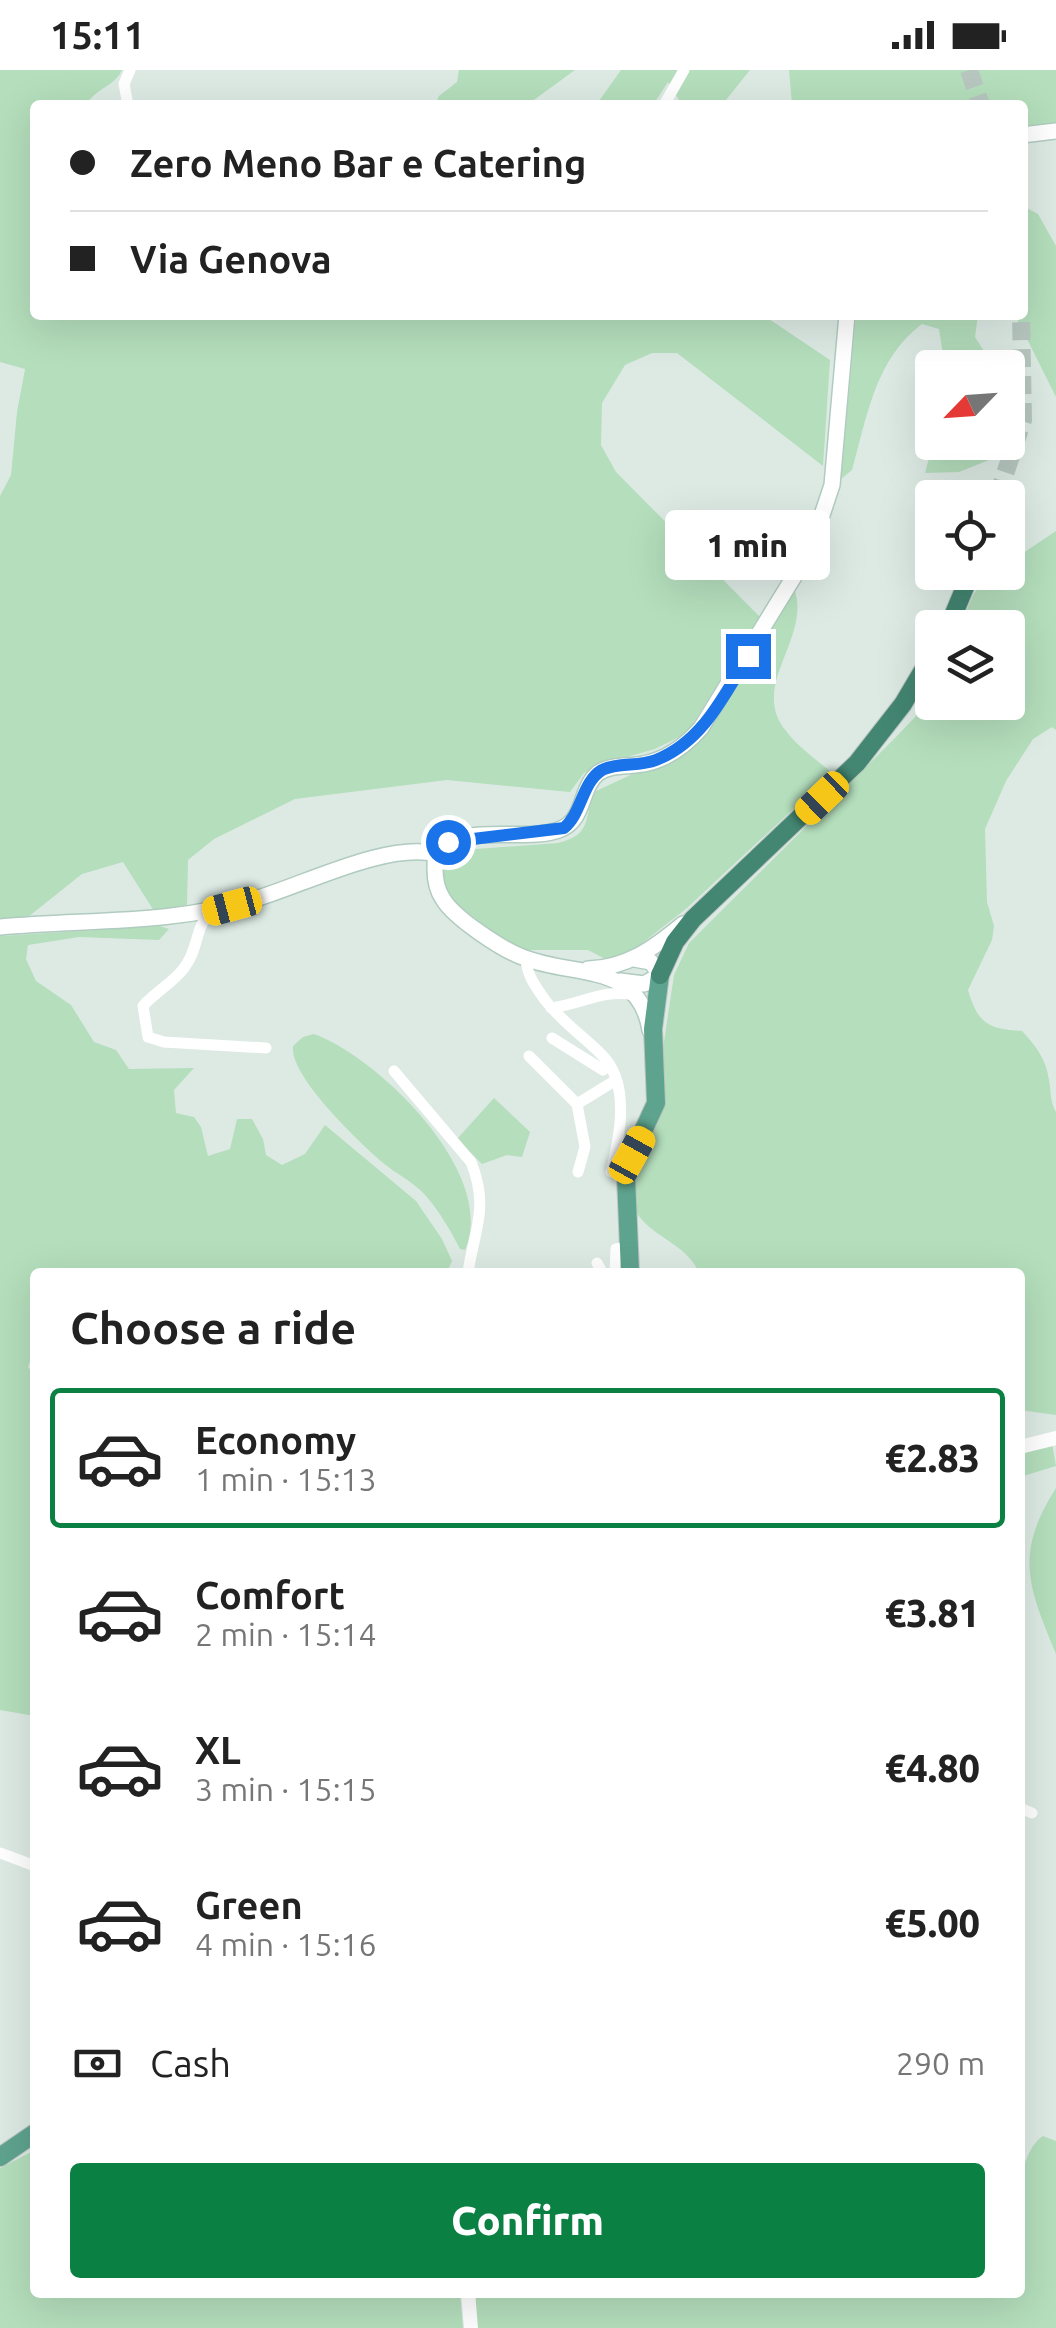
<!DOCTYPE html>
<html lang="en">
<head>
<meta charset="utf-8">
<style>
  body { margin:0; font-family:Ubuntu,sans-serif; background:#f2f2f2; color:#222; height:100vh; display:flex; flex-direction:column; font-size:38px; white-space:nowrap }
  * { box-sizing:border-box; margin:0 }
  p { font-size:32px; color:#767676 }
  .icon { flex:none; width:55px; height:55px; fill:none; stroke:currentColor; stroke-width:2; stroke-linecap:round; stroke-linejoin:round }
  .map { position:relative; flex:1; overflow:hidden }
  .panel { position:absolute; left:30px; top:1198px; width:995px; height:1030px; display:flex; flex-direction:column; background:#fff; border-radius:10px; box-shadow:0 10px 40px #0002 }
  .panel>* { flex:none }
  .top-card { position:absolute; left:30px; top:30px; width:998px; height:220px; border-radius:10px; box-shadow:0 10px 40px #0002; display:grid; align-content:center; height:220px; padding:0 40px; background:#fff }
  .needle { width:65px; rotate:245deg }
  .fabs { position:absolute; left:915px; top:280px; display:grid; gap:20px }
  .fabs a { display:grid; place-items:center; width:110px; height:110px; border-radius:10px; background:#fff; box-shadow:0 10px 40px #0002; font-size:50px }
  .end { position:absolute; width:45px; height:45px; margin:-22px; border:12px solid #1a73e8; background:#fff; box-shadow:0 0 0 5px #fff }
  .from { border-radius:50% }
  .bubble { position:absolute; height:70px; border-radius:10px; background:#fff; box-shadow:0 10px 40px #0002; font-size:32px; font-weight:800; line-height:70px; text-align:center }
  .car { position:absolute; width:30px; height:60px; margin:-30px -15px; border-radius:12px; box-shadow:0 0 8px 2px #0007; background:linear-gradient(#f5c518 24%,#345 0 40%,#f5c518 0 76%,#345 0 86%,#f5c518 0) }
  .top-card b { display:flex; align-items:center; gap:35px; height:95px; font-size:38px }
  .top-card b+b { border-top:2px solid #e0e0e0 }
  .top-card i { width:25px; height:25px; background:#222 }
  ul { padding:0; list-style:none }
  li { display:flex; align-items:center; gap:30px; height:140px; margin:0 20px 15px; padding:0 20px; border:5px solid transparent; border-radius:10px }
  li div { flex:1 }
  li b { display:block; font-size:38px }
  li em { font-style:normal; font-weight:800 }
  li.active { border-color:#0b8043 }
  li>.icon { width:90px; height:90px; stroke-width:1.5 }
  h2 { padding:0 40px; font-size:45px; line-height:120px }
  .pay { display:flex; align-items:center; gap:25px; height:110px; padding:0 40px; font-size:38px }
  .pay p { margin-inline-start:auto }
  .action { display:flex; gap:20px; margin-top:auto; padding:20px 40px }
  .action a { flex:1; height:115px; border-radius:10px; background:#0b8043; color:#fff; font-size:40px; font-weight:800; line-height:115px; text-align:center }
  .status { display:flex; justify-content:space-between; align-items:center; height:70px; padding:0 50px; background:#fff; direction:ltr }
  .status svg { height:28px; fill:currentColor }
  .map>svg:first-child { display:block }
</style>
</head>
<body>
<div class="status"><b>15:11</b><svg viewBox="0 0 49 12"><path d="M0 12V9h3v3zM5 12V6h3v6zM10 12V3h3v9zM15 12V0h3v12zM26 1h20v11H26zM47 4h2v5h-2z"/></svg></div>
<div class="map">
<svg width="1056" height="2258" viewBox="0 0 1056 2258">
  <rect width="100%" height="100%" fill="#ddeae4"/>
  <path fill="#b4debc" d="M0,0H122C115,16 95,19 86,35H35V245H763L830,290L823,396L677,283H652L625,295L602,333L601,375L616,402L760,547L687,663L655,679L602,694L584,703L570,722L447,710L295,729L214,769L188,790L187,838L154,841L123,792L82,804L28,847L0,850V426L11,405L17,342L25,299L0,292Z
    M459,0H575L527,35H435L439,26L457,12Z
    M621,0H750L722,35H682L668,12L653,35H596Z
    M789,0H1056V52L1023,58L1022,35H792Z
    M1023,136L1038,144L1056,176V327L1015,245H1022Z
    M856,245H978L975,267L994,297H945L939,259L922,254C875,289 867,347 852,400L841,409Z
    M933,373V372L992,373L989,390L959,402L925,403Z
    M1056,461V660L1052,657L1033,669L1006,711L985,759L987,832L994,856L992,870L968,920C978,954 988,959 1022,961C1036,976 1046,989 1049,1010C1051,1022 1050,1032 1056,1042V1345L1020,1340V1202H699C682,1166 634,1165 630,1122L660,999L674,905L689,873L896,667L916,646L932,612V632H1008V558L960,557C971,532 976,503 1008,502V493Z
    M795,521C810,570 749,616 786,661C798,677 817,690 832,703L687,838L636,878L609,891L588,880H526L500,867L455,833L447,822L443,800L448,781L558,773C594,764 582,748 596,721L693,676L707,664Z
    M160,856L169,859L159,870L79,867L28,875L26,889L36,911L71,935L94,972L116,980L129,999L194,998L174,1020L176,1043L194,1047L201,1057L208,1086L230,1079L237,1049H252L263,1069L266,1085L282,1095L305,1084L325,1055L416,1131L442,1169L452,1191L447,1202H35V1276L28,1297L35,1306V1646L0,1640V866Z
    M314,964C378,987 499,1104 465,1180L460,1179C451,1161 439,1141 426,1126C414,1112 396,1104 382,1092C359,1072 289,1006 293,976L303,967Z
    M494,1028L530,1062L522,1087L507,1085L482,1094L457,1069Z
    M1052,1374L1056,1396L1020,1407V1384Z
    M1056,1418V1584C1028,1516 1014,1484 1056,1418Z
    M1043,2066L1056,2071V2258H477L475,2223L1020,2222C1020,2182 1008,2089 1043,2066Z
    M35,2080V2222L460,2223L463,2258H0V2098Z"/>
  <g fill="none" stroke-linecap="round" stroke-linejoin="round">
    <path stroke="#b7c7c0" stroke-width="18" stroke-dasharray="18 9" stroke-linecap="butt" d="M969,0L981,35
      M997,428L1023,350L1021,245"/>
    <defs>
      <path id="secondary" d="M1022,65L1056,61
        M0,857C85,849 169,855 252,830C301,816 388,771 436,784
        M588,899C627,898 654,878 683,854
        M620,911L644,914L660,905L651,892L634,889
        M650,960C639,892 574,907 525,888C504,881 454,848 443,829C434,816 434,799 436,784C460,750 526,774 561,759C585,749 580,718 598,703C611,694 628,697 643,694C666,690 686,675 701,658L806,487L820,451L832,415L847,245"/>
      <path id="primary" d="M630,1202L626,1107L632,1085L656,1033L653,959L660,905
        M0,2087L35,2063"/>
      <path id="trunk" d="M948,558L970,505
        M660,905L675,872L693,849L857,693L903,634L932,585"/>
    </defs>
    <use href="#secondary" stroke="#b0cbbf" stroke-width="18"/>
    <use href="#primary" stroke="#bcc4c1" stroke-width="20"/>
    <use href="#trunk" stroke="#bcc4c1" stroke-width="20"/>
    <path stroke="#fff" stroke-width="11" d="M128,35L124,14L130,0
      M664,35L684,0
      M210,842C194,860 199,879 184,898C173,913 155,922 143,936L148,967L164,972L266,978
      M526,889C527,906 536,917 545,930C562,952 582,965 601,984C631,1013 620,1066 611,1102
      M551,938C583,934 601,919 634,925
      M552,968L603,1000L609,994
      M529,986L577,1034
      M394,1001L471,1092C489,1137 475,1158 468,1202
      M578,1102L585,1077L577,1034L616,1010
      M597,1193L602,1202
      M615,1202L616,1179L628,1177
      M1020,1738L1032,1743
      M0,1783L35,1796"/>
    <path stroke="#fff" stroke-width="14" d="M1020,1377L1056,1368
      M468,2222L471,2258"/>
    <use href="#secondary" stroke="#fff" stroke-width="15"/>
    <use href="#primary" stroke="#5ea38d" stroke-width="18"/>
    <use href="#trunk" stroke="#438672" stroke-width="18"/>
  </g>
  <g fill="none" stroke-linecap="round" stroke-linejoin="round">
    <path stroke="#1a73e8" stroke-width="12" d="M448,772L564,758C582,743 582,712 602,700C618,692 639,697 656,690C702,672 724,626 748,586"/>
  </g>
</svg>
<div class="fabs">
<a><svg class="needle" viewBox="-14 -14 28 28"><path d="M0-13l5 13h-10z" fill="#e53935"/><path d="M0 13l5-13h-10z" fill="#767676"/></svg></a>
<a><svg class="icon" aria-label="locate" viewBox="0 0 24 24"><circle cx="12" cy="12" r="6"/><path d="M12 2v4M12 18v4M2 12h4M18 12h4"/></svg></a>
<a><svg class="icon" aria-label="layers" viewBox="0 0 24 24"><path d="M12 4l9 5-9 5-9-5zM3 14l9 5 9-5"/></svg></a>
</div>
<i class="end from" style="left:448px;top:772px"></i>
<i class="end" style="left:748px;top:586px"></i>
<div class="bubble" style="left:665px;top:440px;width:165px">1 min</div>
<i class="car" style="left:822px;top:728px;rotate:226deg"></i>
<i class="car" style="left:232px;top:836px;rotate:255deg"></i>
<i class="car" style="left:632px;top:1085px;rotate:29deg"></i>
<div class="top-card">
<b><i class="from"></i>Zero Meno Bar e Catering</b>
<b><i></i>Via Genova</b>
</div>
<section class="panel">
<h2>Choose a ride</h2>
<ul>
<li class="active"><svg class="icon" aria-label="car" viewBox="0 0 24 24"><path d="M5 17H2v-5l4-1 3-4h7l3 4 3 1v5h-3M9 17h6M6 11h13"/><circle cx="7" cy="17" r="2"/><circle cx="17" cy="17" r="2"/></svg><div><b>Economy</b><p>1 min · 15:13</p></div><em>€2.83</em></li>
<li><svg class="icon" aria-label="car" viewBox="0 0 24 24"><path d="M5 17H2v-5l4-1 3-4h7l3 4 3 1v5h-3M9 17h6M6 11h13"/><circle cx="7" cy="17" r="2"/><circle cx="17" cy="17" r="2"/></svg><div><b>Comfort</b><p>2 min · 15:14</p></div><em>€3.81</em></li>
<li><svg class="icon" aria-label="car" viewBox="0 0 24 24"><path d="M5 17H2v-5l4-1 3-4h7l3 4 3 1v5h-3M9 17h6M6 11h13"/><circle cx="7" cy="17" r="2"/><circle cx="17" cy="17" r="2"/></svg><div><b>XL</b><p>3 min · 15:15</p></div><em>€4.80</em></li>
<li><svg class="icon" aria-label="car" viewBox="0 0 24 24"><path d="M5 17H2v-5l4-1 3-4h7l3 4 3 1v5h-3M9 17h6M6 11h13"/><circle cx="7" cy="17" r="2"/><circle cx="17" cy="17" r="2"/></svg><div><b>Green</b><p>4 min · 15:16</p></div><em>€5.00</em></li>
</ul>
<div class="pay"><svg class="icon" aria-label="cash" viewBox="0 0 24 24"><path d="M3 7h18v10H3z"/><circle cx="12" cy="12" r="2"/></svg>Cash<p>290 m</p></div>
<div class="action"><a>Confirm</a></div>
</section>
</div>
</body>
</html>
